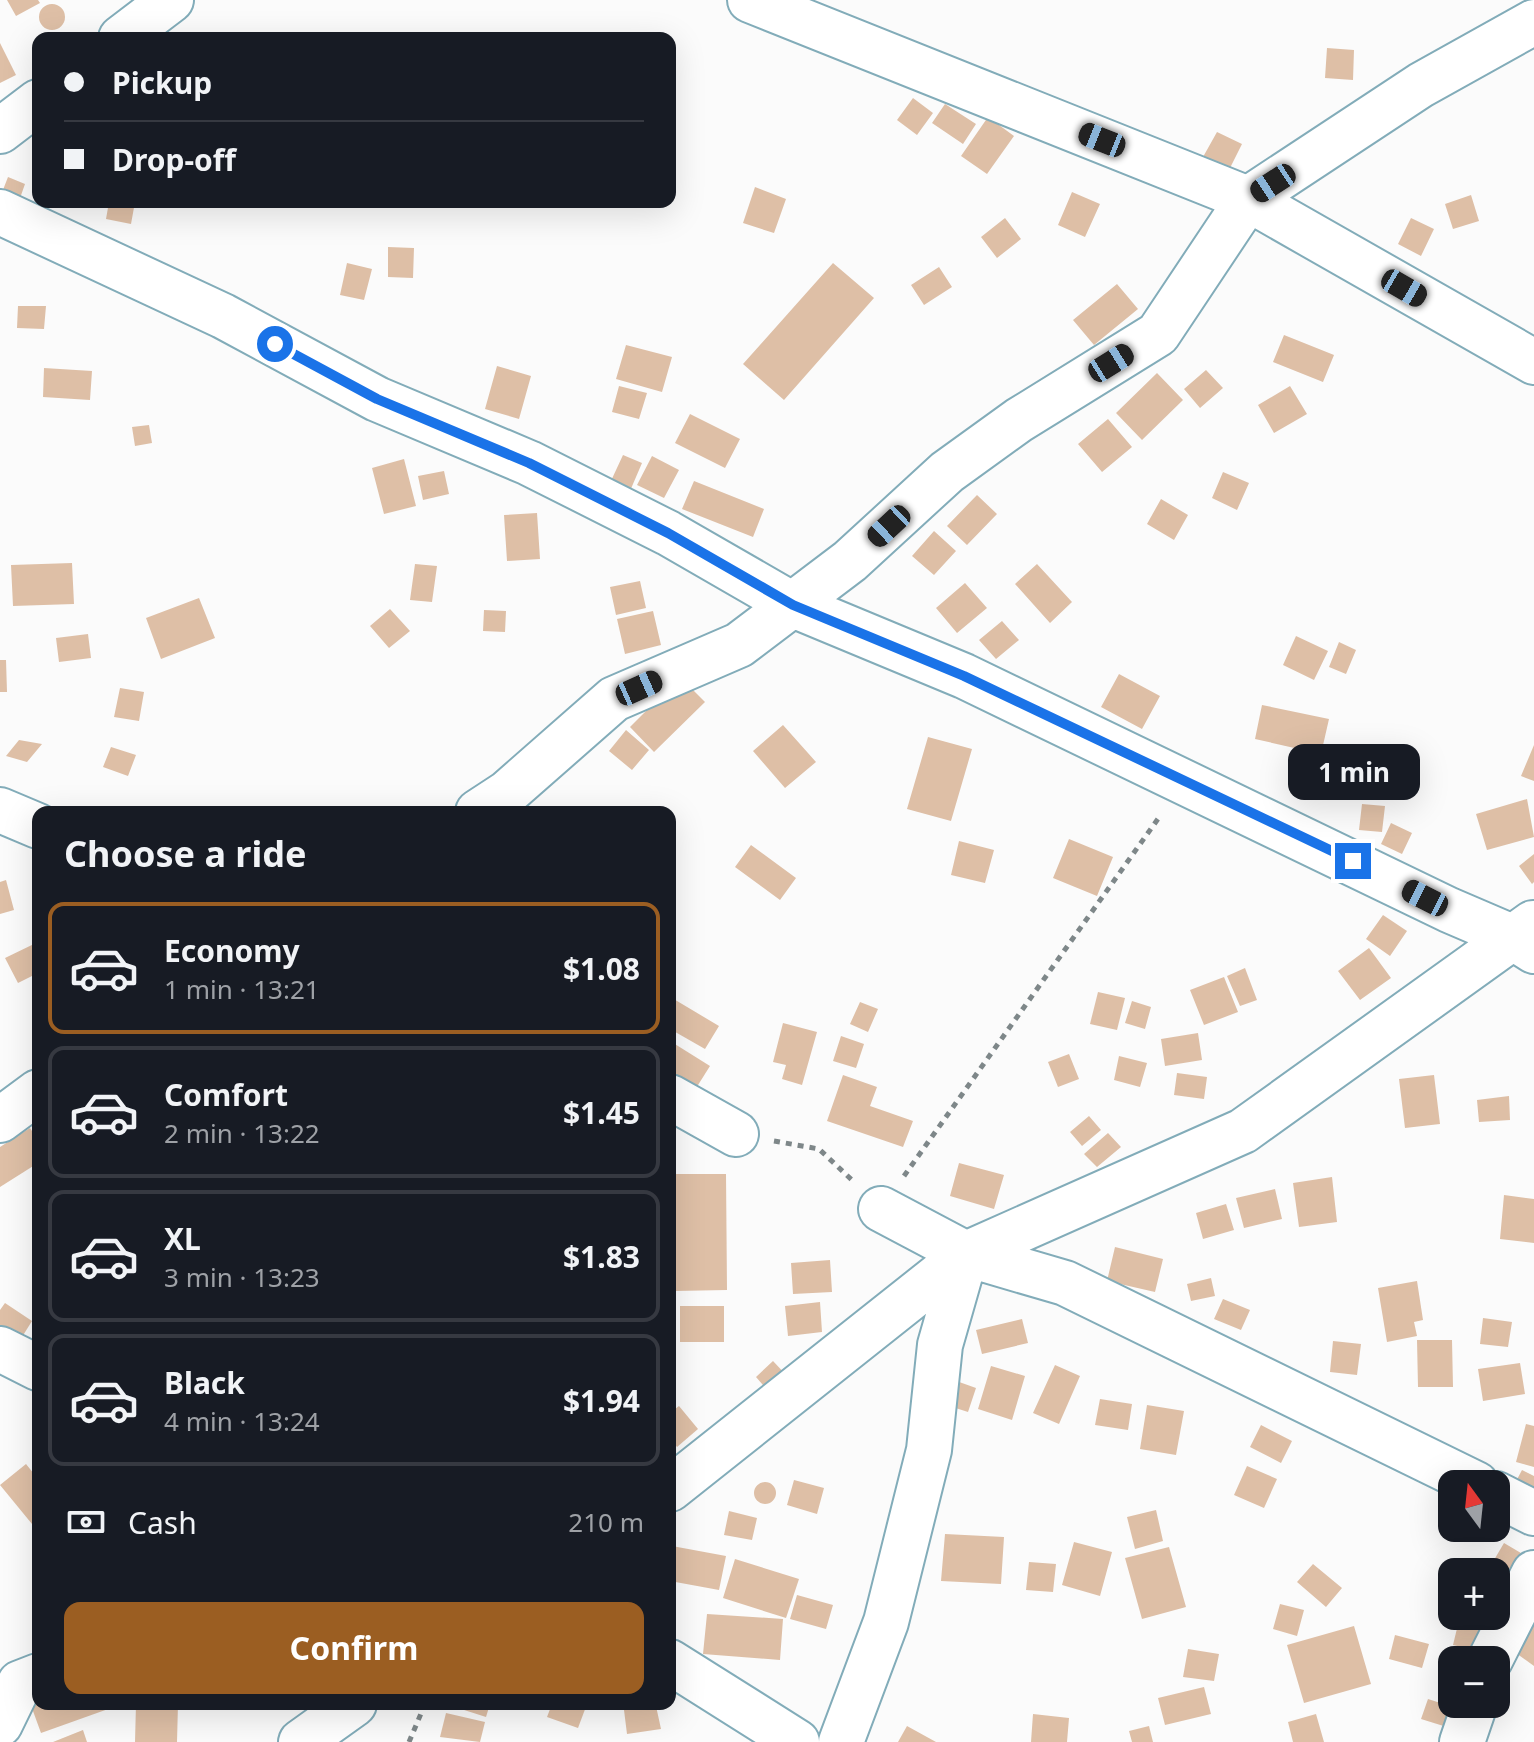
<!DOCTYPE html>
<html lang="en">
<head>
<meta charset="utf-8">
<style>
  body { margin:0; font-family:"Noto Sans",sans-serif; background:#242831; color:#f1f3f6; height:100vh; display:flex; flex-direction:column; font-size:30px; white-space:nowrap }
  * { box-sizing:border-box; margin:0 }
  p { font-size:26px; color:#9ea1a6 }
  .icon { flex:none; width:44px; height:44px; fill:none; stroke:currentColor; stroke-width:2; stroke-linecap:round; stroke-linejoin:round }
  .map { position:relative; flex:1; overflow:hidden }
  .side { position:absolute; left:32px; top:806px; width:644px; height:904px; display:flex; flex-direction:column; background:#171b24; border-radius:16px; box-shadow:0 8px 32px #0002 }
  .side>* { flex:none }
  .banner { position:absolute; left:32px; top:32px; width:644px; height:176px; border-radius:16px; box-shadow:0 8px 32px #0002; display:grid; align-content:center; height:176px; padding:0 32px; background:#171b24 }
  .needle { width:52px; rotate:345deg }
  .controls { position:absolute; left:1438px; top:1470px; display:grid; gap:16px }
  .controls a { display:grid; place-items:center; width:72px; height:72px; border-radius:16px; background:#171b24; box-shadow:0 8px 32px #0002; font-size:40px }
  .end { position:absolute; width:36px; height:36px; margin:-18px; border:10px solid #1a73e8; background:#fff; box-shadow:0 0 0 4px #fff }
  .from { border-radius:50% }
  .bubble { position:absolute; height:56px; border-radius:16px; background:#171b24; box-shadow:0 8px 32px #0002; font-size:26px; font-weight:700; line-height:56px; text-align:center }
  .car { position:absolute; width:24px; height:48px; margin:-24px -12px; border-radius:10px; box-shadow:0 0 6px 2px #0007; background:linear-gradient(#222 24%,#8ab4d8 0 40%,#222 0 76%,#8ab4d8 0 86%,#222 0) }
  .banner b { display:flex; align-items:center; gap:28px; height:76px; font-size:30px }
  .banner b+b { border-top:2px solid #363941 }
  .banner i { width:20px; height:20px; background:#f1f3f6 }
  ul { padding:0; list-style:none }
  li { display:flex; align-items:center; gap:24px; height:132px; margin:0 16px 12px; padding:0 16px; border:4px solid #363941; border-radius:16px }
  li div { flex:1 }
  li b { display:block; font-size:30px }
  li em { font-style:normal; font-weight:700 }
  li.current { border-color:#9b5e22 }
  li>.icon { width:72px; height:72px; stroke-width:1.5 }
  h2 { padding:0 32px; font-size:36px; line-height:96px }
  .pay { display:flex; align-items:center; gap:20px; height:88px; padding:0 32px; font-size:30px }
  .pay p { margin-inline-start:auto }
  .primary-button { display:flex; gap:16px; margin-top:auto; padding:16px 32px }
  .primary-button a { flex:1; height:92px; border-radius:16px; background:#9b5e22; color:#fff; font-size:32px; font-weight:700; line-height:92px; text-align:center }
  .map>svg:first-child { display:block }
</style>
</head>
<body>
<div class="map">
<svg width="1534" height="1742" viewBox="0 0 1534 1742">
  <rect width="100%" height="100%" fill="#fbfbfb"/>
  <path fill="#debfa6" d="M7,0H38L40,3L16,16Z
    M39 17a13 13 0 1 1 26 0a13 13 0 1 1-26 0Z
    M0,43L16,75L0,83Z
    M1327,48L1354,50L1353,80L1325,78Z
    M913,98L933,113L917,135L897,120Z
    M945,104L976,124L963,144L932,123Z
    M988,117L1014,136L987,174L961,156Z
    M1217,132L1242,144L1229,170L1203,157Z
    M8,177L25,184L19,201L1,195Z
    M755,187L786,199L774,233L743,223Z
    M1072,192L1100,204L1085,237L1058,225Z
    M1471,195L1479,221L1453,229L1445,204Z
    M109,202H135L131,224L106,219Z
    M1005,218L1021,239L997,258L981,237Z
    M1411,218L1434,229L1421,256L1398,244Z
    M388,247L414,248L413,278L388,277Z
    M347,263L372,269L364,300L340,295Z
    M833,263L874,298L784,400L743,364Z
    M939,267L952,287L924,305L911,285Z
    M1117,284L1138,309L1094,345L1073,320Z
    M18,306H46L44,329L17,328Z
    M1284,335L1334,355L1323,382L1273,362Z
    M626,345L672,357L662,392L616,379Z
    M497,366L531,376L519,419L485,409Z
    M44,368L92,371L90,400L43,397Z
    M1206,370L1223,388L1200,408L1184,389Z
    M1157,373L1183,400L1142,440L1116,413Z
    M619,386L647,393L639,419L612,412Z
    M1290,386L1307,414L1274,433L1258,405Z
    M690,414L740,439L725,468L675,443Z
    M1108,419L1132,447L1102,472L1078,444Z
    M149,425L152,443L135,446L132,427Z
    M623,455L642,463L630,491L610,483Z
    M652,456L679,470L664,498L637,485Z
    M404,459L416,506L384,514L372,468Z
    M444,471L449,494L423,500L418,476Z
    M1223,472L1249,483L1237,510L1212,498Z
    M694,481L764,509L753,537L682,509Z
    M977,495L997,514L967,545L947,526Z
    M1161,499L1188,515L1174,540L1147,524Z
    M537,513L540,559L507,561L504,515Z
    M934,531L956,551L934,575L912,556Z
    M72,563L74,604L13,606L11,565Z
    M415,564L437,566L432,602L410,600Z
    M1037,564L1072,602L1050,623L1015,584Z
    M640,581L646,608L616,615L610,587Z
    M965,583L987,608L957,633L936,608Z
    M199,598L215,638L161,659L146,618Z
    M390,609L410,631L389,648L370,626Z
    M484,610L506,611L505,632L483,631Z
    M653,611L661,645L625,654L617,619Z
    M1002,621L1019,640L996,659L979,640Z
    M88,634L91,658L59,662L56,638Z
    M1296,636L1328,651L1314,680L1283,665Z
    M1339,642L1356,650L1346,674L1329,667Z
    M0,660H6L7,692H0Z
    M1119,674L1160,696L1142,729L1101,707Z
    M680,677L705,702L654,752L630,727Z
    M120,688L144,692L139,721L114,717Z
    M1262,705L1329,719L1321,754L1255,739Z
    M783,725L816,762L785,788L753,751Z
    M626,730L649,750L632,770L609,751Z
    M928,737L972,749L951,821L907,809Z
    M19,740L42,744L27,762L6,756Z
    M1534,745V781L1521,776Z
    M111,747L136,755L128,776L103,767Z
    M1335,755L1382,756L1381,792L1334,791Z
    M1527,799L1534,837L1487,850L1476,814Z
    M1362,804L1385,806L1382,832L1359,830Z
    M1391,823L1412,833L1402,854L1381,844Z
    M1069,839L1113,857L1097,896L1053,878Z
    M959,841L994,850L985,883L951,875Z
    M751,845L796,878L780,900L735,867Z
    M1534,854V882L1532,884L1519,866Z
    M6,880L14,910L0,914V882Z
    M1383,915L1407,931L1390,956L1366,939Z
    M36,943L38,973L18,983L5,958Z
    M1369,948L1391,978L1360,1000L1338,971Z
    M1245,968L1257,1000L1240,1006L1227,976Z
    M1224,977L1238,1012L1204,1025L1190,990Z
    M1098,992L1125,998L1117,1030L1090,1024Z
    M672,998L719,1026L705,1049L670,1029Z
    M1132,1001L1151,1007L1145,1029L1125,1023Z
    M860,1002L878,1009L868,1032L850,1024Z
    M783,1023L817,1032L802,1085L782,1079L786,1065L773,1062Z
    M1198,1033L1202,1060L1165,1066L1161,1039Z
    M841,1036L864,1044L856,1068L833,1061Z
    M670,1041L710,1066L693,1093L670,1079Z
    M1069,1054L1079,1079L1058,1087L1048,1062Z
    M1119,1056L1147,1063L1140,1087L1114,1080Z
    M1177,1073L1207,1077L1204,1099L1174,1095Z
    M843,1075L877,1087L870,1106L913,1121L903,1147L827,1121Z
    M1434,1075L1440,1124L1405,1128L1399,1079Z
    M1509,1096L1510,1120L1479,1122L1477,1100Z
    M1089,1116L1101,1130L1082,1146L1070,1132Z
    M30,1128L38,1140V1163L0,1187V1147Z
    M1108,1133L1121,1147L1097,1167L1084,1154Z
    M959,1163L1004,1175L994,1209L950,1196Z
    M673,1174H726L727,1290L674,1291Z
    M1332,1177L1337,1222L1299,1227L1293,1183Z
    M1275,1189L1282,1219L1244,1228L1236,1198Z
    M1504,1195L1534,1199V1243L1500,1239Z
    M1226,1204L1234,1230L1203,1239L1196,1213Z
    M1115,1247L1163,1259L1155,1292L1107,1281Z
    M830,1260L832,1292L793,1294L791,1263Z
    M1211,1278L1215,1296L1191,1301L1187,1284Z
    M1417,1281L1423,1320L1414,1322L1417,1336L1387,1342L1378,1288Z
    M1223,1299L1250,1310L1241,1330L1214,1319Z
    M820,1302L822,1332L788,1336L785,1306Z
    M5,1303L32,1321L17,1345L0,1334V1310Z
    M680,1306H724V1342H680Z
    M1483,1318L1512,1322L1508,1347L1480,1344Z
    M1022,1319L1028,1343L982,1354L976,1330Z
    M1417,1340H1452L1453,1387H1418Z
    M1333,1341L1361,1344L1357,1375L1330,1372Z
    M773,1361L788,1377L770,1393L756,1377Z
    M1520,1363L1525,1394L1483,1401L1478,1369Z
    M1055,1365L1080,1376L1059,1424L1033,1413Z
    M991,1366L1025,1376L1012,1420L978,1409Z
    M948,1378L976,1388L968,1412L940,1403Z
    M1100,1399L1132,1404L1128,1430L1095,1425Z
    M1147,1405L1184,1411L1176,1455L1140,1449Z
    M679,1406L698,1429L677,1447L670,1438V1413Z
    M1526,1424L1534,1426V1467L1516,1462Z
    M1261,1425L1292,1441L1281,1463L1250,1447Z
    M26,1464L38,1479V1520L32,1524L0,1485Z
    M1247,1466L1277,1479L1264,1508L1234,1495Z
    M1522,1470L1534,1476V1498L1513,1487Z
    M794,1480L824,1488L817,1514L787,1505Z
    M754 1493a11 11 0 1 1 22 0a11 11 0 1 1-22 0Z
    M1156,1510L1163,1541L1135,1549L1127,1517Z
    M729,1511L757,1518L752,1540L724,1535Z
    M945,1534L1004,1537L1001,1584L941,1581Z
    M1074,1542L1112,1552L1100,1596L1062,1585Z
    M1504,1543L1531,1559L1513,1588L1496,1578V1572H1487Z
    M672,1546L726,1556L719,1590L670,1581Z
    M1169,1547L1186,1607L1142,1619L1125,1558Z
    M735,1559L799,1579L786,1618L723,1598Z
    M1029,1562L1056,1564L1053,1592L1026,1590Z
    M1313,1564L1342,1588L1326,1607L1297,1582Z
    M797,1595L833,1605L826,1629L790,1619Z
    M1280,1604L1304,1610L1297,1636L1273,1629Z
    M1534,1611V1666L1502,1643Z
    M707,1614L783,1619L780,1660L703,1654Z
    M1460,1616H1491L1483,1652L1453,1645Z
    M1354,1626L1371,1684L1304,1703L1287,1645Z
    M1395,1635L1429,1644L1422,1668L1389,1659Z
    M1188,1649L1219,1654L1214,1681L1183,1677Z
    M1451,1653L1476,1656L1475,1660H1452V1677H1447Z
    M1204,1687L1211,1714L1165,1725L1158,1698Z
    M38,1697V1704H109L111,1708L41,1733L29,1700Z
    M1428,1699L1456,1708L1450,1728L1421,1719Z
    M136,1704H178L177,1742H135Z
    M462,1704H490L486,1717L461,1709Z
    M552,1704H587L578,1728L547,1717Z
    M656,1706L661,1729L627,1734L624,1710Z
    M446,1713L485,1722L480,1742L440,1737Z
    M1033,1714L1069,1718L1067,1742H1031Z
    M1316,1714L1324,1742H1293L1288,1722Z
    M907,1726L936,1742H898Z
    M1149,1726L1153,1742H1132L1129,1731Z
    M83,1730L87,1742H53Z"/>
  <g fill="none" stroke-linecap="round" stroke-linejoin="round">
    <defs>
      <path id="minor" d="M750,0L1248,199L1534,362
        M121,38L171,0
        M0,131L38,102
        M0,212L223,316L377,399L529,463L668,533L793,605L964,676L1449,910L1512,937L1534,951
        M0,810L38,826
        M478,812L507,793L614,699L739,645L850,561L947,472L1019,420L1158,334L1248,199L1421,85L1534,22
        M670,1097L736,1134
        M0,1120L38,1092
        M966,1254L1065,1283L1476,1484
        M0,1349L38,1368
        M670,1489L966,1254L1243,1131L1533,923
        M1496,1494L1534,1513
        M1490,1660L1534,1573
        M670,1662L797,1742
        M0,1724L20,1683L38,1676
        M301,1742L354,1704
        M841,1742L886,1622L929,1450L940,1345L966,1254L881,1209
        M1462,1742L1475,1704"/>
    </defs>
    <use href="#minor" stroke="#82acb9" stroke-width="48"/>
    <path stroke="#7e8789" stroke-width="5" stroke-dasharray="6 6" stroke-linecap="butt" d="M774,1141L819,1149L854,1182
      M904,1176L1160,816
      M409,1742L425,1704"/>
    <use href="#minor" stroke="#fff" stroke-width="44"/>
  </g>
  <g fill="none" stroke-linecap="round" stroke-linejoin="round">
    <path stroke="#1a73e8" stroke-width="10" d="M275,344L377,399L529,463L668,533L793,605L964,676L1353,861"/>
  </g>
</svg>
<div class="controls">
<a><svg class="needle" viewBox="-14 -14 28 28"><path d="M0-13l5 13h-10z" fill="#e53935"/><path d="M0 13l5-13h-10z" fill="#9ea1a6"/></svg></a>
<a>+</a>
<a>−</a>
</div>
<i class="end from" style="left:275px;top:344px"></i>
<i class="end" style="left:1353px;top:861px"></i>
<div class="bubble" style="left:1288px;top:744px;width:132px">1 min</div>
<i class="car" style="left:1102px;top:140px;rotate:292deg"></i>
<i class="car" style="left:1273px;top:183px;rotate:237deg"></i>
<i class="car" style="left:1404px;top:288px;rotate:120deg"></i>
<i class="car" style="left:1111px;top:363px;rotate:58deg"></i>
<i class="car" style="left:889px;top:526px;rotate:227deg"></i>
<i class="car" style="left:639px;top:688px;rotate:66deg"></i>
<i class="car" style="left:1425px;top:898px;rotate:297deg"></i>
<div class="banner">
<b><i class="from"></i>Pickup</b>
<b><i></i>Drop-off</b>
</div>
<section class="side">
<h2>Choose a ride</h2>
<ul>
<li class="current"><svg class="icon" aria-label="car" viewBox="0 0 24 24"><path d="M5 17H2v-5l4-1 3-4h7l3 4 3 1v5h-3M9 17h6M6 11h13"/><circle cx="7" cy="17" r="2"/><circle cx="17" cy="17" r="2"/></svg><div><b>Economy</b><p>1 min · 13:21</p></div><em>$1.08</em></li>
<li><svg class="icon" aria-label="car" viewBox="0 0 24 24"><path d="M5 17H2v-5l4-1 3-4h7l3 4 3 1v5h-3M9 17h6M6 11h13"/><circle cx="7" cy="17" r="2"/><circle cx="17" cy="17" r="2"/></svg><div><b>Comfort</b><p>2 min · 13:22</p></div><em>$1.45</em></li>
<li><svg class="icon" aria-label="car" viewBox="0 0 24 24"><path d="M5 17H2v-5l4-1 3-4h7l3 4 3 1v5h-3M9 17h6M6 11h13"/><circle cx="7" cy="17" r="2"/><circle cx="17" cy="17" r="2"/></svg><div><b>XL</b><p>3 min · 13:23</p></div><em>$1.83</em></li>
<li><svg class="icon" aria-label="car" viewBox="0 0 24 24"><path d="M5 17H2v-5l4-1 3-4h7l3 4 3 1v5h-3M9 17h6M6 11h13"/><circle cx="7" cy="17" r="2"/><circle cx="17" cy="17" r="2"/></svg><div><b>Black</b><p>4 min · 13:24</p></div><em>$1.94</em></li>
</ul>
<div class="pay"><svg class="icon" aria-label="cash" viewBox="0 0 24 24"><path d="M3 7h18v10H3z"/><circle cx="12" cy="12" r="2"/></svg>Cash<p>210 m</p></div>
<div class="primary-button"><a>Confirm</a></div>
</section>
</div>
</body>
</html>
